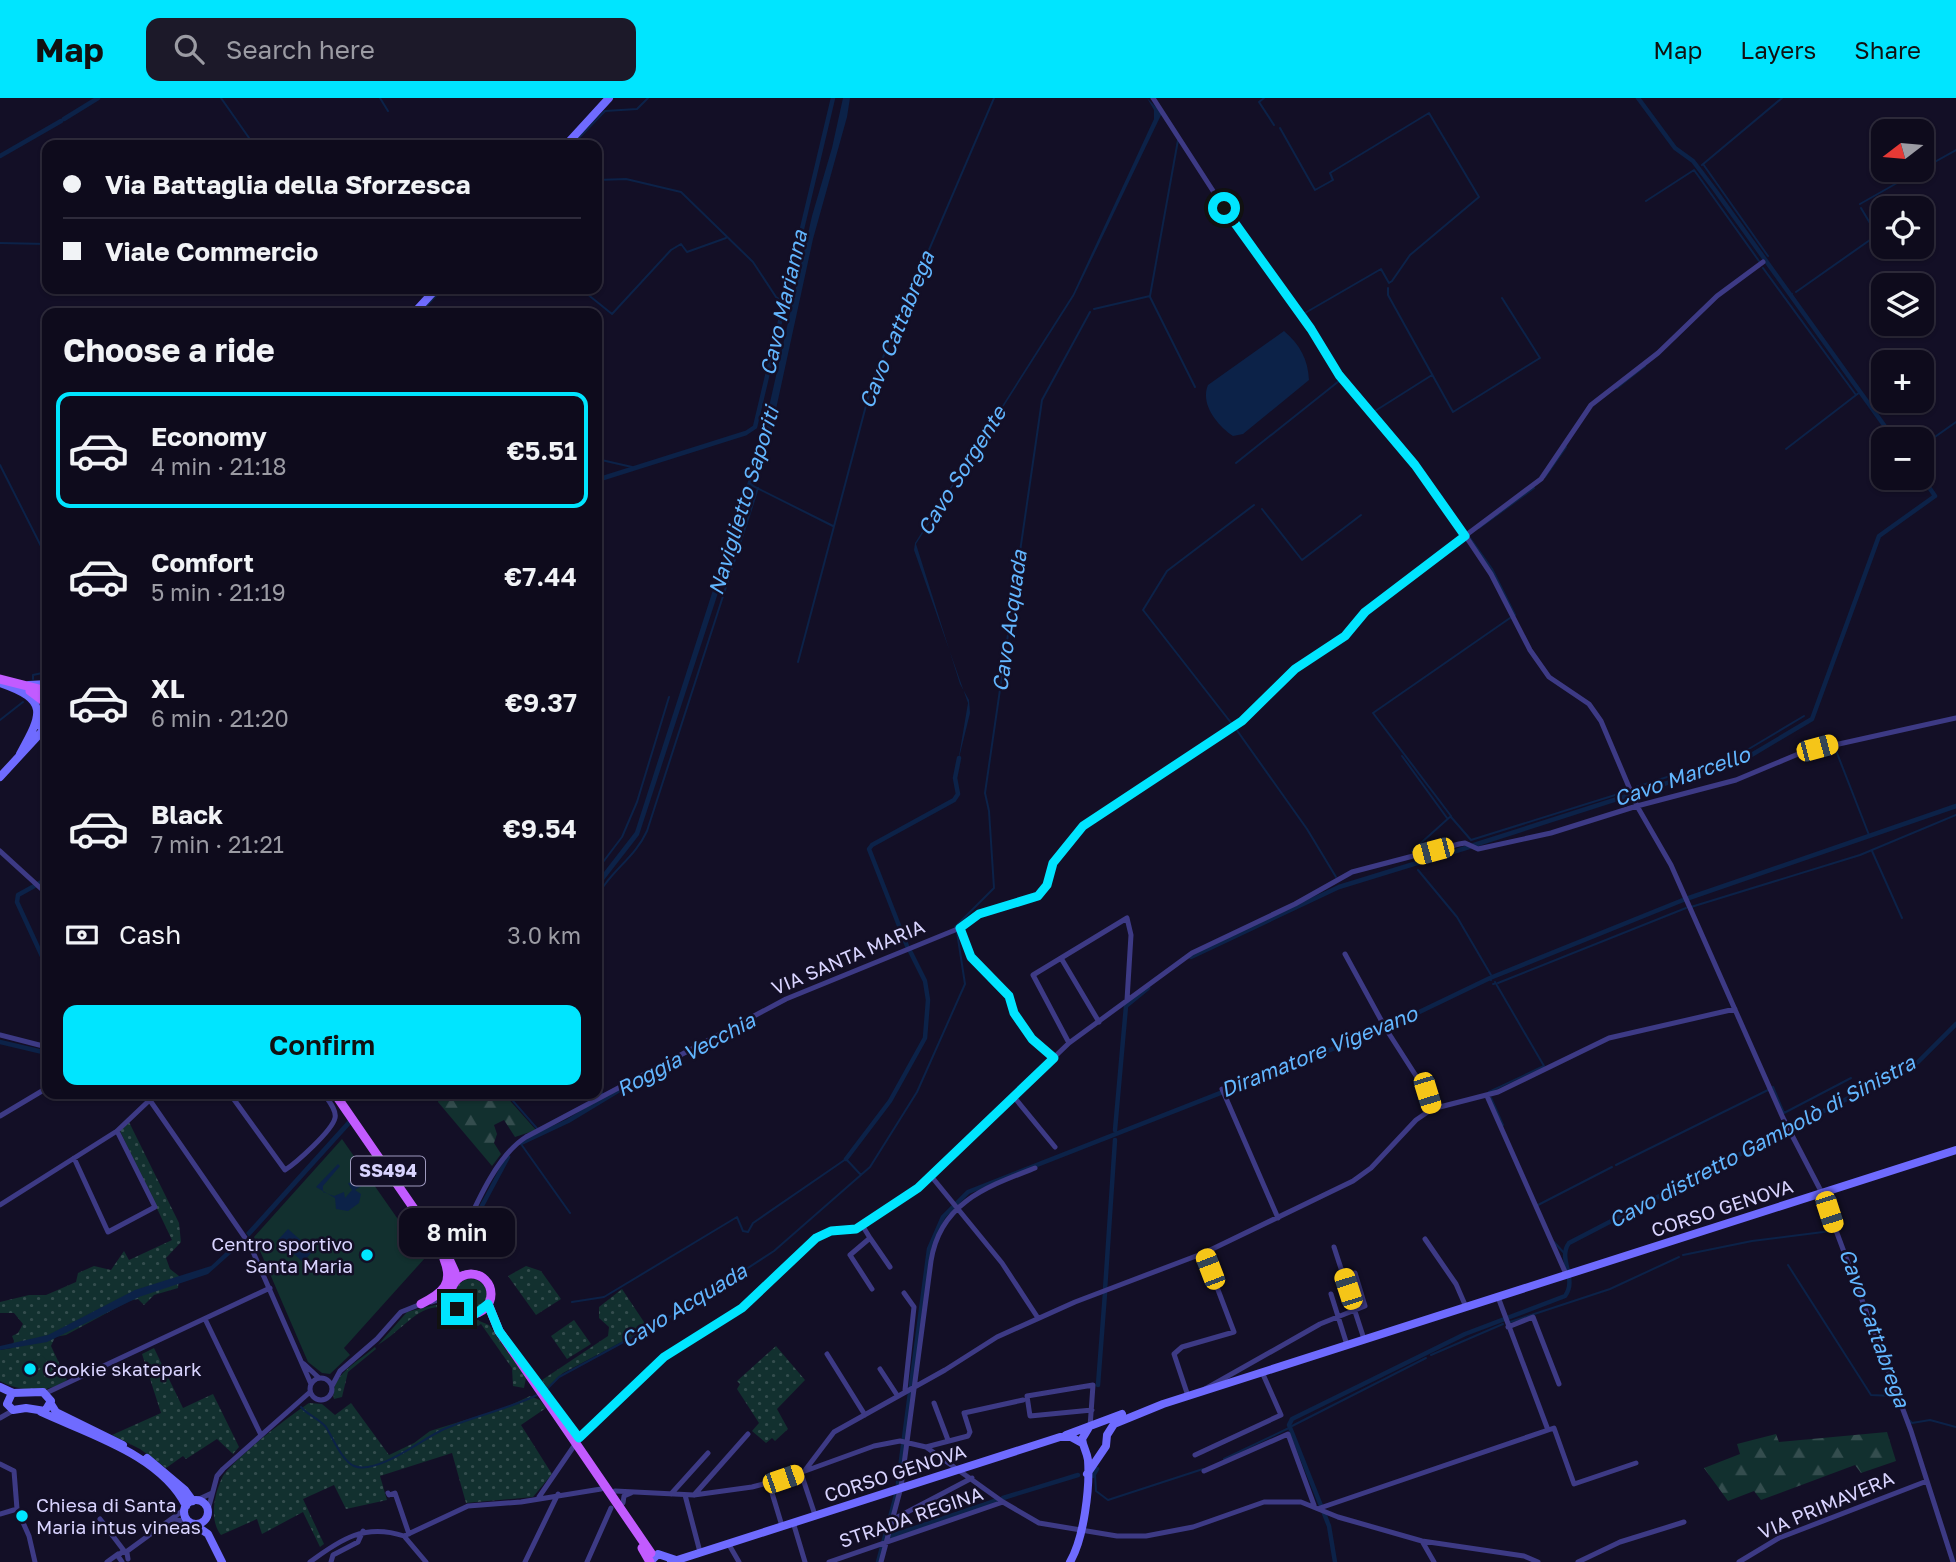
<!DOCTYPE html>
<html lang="en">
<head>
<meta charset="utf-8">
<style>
  body { margin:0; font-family:"Golos Text",sans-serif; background:#1c1929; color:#f1f3f6; height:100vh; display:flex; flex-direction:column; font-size:26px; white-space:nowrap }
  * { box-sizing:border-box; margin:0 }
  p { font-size:23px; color:#9b9ba3 }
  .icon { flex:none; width:38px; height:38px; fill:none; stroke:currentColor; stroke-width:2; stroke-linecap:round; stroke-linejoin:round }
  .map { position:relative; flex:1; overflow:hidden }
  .sheet { position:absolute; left:42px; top:210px; width:560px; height:791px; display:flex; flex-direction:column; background:#0e0b1c; border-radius:14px; box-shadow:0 2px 5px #0004,0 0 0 2px #2e2b3b }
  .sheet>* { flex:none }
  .top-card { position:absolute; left:42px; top:42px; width:560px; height:154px; border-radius:14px; box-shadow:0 2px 5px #0004,0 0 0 2px #2e2b3b; display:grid; align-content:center; height:154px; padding:0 21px; background:#0e0b1c }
  .needle { width:46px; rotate:254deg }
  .buttons { position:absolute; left:1871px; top:21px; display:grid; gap:14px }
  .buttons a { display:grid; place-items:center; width:63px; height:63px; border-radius:14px; background:#0e0b1c; box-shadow:0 2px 5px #0004,0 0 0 2px #2e2b3b; font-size:35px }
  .end { position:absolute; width:32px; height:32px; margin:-16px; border:9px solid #00e5ff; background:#111; box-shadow:0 0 0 4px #111 }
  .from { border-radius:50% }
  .bubble { position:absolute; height:49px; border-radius:14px; background:#0e0b1c; box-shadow:0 2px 5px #0004,0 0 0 2px #2e2b3b; font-size:23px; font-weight:600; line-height:49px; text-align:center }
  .car { position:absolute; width:21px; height:42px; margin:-21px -10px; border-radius:9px; box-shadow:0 0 5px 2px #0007; background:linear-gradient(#f5c518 24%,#345 0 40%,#f5c518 0 76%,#345 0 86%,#f5c518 0) }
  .top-card b { display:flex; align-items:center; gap:24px; height:66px; font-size:26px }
  .top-card b+b { border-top:2px solid #2e2b3b }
  .top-card i { width:18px; height:18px; background:#f1f3f6 }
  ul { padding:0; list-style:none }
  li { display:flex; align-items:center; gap:21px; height:116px; margin:0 14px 10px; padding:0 7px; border:4px solid transparent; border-radius:14px }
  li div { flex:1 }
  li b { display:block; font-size:26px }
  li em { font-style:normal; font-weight:600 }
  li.active { border-color:#00e5ff }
  li>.icon { width:63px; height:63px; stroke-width:1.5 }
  h2 { padding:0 21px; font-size:32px; line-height:84px }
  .pay { display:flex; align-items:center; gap:18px; height:77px; padding:0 21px; font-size:26px }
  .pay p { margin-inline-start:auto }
  .primary-button { display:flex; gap:14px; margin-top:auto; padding:14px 21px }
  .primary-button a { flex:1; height:80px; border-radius:14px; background:#00e5ff; color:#111; font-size:28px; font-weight:600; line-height:80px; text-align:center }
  header { display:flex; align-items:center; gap:42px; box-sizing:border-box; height:98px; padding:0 35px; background:#00e5ff; color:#111 }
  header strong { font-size:33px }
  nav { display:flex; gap:38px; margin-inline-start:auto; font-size:24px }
  .search { width:490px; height:63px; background:#1c1929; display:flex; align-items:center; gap:18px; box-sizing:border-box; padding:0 24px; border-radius:14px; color:#9b9ba3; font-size:26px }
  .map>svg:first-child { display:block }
</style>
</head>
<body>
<header>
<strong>Map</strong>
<div class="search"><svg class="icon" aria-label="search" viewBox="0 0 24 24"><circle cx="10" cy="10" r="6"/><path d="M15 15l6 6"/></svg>Search here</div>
<nav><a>Map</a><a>Layers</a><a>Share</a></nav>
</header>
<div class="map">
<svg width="1956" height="1464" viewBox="0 0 1956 1464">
  <defs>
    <pattern id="green-dots" width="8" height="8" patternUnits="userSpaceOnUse" patternTransform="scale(1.75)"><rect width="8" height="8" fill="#12302f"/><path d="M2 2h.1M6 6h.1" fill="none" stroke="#344d4e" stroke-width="1.8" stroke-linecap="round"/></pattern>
    <pattern id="forest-firs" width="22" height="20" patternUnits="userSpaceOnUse" patternTransform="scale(1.75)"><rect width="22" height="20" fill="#12302f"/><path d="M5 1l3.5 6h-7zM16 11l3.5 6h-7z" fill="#344d4e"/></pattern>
  </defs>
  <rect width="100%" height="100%" fill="#130f26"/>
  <path fill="url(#green-dots)" d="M129,1024L179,1125L181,1144L166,1160L170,1171L179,1178L178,1190L154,1197L144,1207L138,1201L129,1203L66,1237L55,1239L51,1248L67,1282C47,1296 21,1294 0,1283V1252L12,1250L14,1243L12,1238L18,1235L23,1226L14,1215H0V1204L29,1197H46L76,1184L78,1175L94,1168L111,1172L124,1153L129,1162L172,1142L120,1033Z
    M526,1168L541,1173L561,1201L536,1217L508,1178Z
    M455 1197a16 16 0 1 1 32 0a16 16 0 1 1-32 0Z
    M622,1191L648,1230L563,1275L547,1290L542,1282L608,1238L609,1229L599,1220V1209Z
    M435,1207H449L458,1214L489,1227L526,1280L524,1290L513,1288L512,1270L481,1226L478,1228C427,1186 414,1225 378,1247L407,1214Z
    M574,1222L591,1246L567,1261L551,1238Z
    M776,1248L805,1282L777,1311L788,1331L775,1343L772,1340L766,1345L752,1333L759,1325L737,1291L740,1286L737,1283Z
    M375,1249L376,1251L348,1274L342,1299L334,1301C329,1278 359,1263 375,1249Z
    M154,1250L183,1310L213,1296L239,1349L233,1356L217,1341L186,1361L183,1358L166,1370L140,1351L112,1337L161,1315L142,1256Z
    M530,1298L540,1302L546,1310L521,1327L552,1376L533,1399L466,1405L452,1355L380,1378L387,1402L346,1411L334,1387L303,1401L324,1446L320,1449L303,1414L262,1436L257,1421L221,1437C209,1422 214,1397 222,1380C229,1364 292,1316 309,1305L322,1306L335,1317L351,1305L389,1357L414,1345L430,1333L504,1310Z"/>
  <path fill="url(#forest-firs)" d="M440,996H504L536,1032L515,1039L504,1022L494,1027L497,1036L494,1045L501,1056L492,1068L438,1004Z
    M1887,1334L1896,1363L1861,1375L1855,1367L1761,1402L1754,1393L1728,1403L1704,1370L1740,1356L1737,1346L1776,1336L1779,1344Z"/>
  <path fill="#12302f" d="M342,1041L425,1160L344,1250L350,1257L330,1276L322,1275L308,1264L254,1139Z
    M42,1257L47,1263L28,1280L20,1267Z"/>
  <path fill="#0c2248" d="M843,0H850L847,19L813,141L773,325L762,360L639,737L597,791V783L635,734L762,340L812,118L832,50Z
    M1147,0L1162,15L1074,198L916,446L960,586L969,602L970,615L958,664L968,605L914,452L915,445L1073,196L1154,21V12Z
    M1284,233C1300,247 1308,261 1309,282L1243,336L1233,338C1217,327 1200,306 1208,287Z
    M349,1021L352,1025L249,1139L246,1135Z
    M338,1066L340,1068L323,1088V1094L334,1098L344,1094L345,1100L352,1092L348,1085L354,1084L358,1089L361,1081L366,1085L355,1092L361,1096L359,1105L348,1113L336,1111L335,1100L316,1089Z
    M288,1131L313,1153L303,1164L278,1142Z
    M241,1140L244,1144L208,1176L139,1199L47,1244L0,1252V1248L48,1237L135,1192L211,1168Z"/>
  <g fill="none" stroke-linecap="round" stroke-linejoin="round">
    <path stroke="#0c2248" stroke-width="2" d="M221,0L254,47
      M380,0L388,13
      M1264,0L1259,4L1274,27
      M1280,30L1315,92L1333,82L1330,75L1429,15L1479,99L1410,157L1392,183L1389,185L1381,171L1305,215L1314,231
      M572,47L605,13L637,11L648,0
      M1703,66L1768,158
      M1702,67L1782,0
      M1697,70L1698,69
      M1922,71L1956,52
      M597,82L626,81L681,94L753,164L776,199L784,204
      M1646,103L1694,72L1759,163
      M1860,106L1920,72
      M0,145L47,146
      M1763,170L1856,297
      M1388,190V197L1453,314L1540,260L1502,200
      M581,191L612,216L671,152L681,146L687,154L726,140
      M1796,194L1877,137L1861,110
      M1791,197L1792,196
      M1150,199L1195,289
      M1094,211L1150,198L1178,42
      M420,215L442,191
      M1348,283L1402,346L1445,404
      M1617,290L1645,268
      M1375,313L1432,277
      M1922,348L1956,324
      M1786,351L1860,294
      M597,361L632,369
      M1236,365L1339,283
      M0,367L47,460
      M1545,379L1566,349
      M751,387L833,428
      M1262,411L1302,462L1361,417
      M1479,430L1534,390
      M1470,440L1492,471L1515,517
      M798,564L872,285L994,0
      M33,581V577L47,574
      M0,622L23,604
      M1232,626L1143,512L1167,473L1254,407
      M1236,631L1307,731L1336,779
      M1835,650L1869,737
      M1402,658L1447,720
      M1636,689L1742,655L1804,618
      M1451,719L1471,742L1628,693
      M1412,753L1451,718L1373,615L1510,520
      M1872,753L1902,820
      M597,772L622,739L637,704L669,599
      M1418,772L1457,819L1491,877
      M597,799C609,774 635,760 647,733L758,390
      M1691,809L1860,757L1956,717
      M955,829L994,790L989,713L985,695L1042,302L1090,214
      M1490,880L1491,882
      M1498,885L1686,810
      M1493,886H1494
      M597,910L602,907
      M1773,989L1784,1015L1851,980
      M1489,994L1544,968L1495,884
      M507,996L541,1035
      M1491,1000L1503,1027
      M521,1046L570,1115
      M1616,1067L1768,992
      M1538,1107L1612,1069
      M1554,1144L1565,1156
      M1683,1157L1752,1143L1831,1133
      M1788,1167L1871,1297L1893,1298
      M572,1204L604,1199L737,1119L743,1133L748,1134L753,1125L846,1061L861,1077
      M1510,1224L1610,1191L1679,1159
      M1431,1257L1503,1226
      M545,1293L559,1279L688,1209L774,1153L870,1069L917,994L965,886L957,834
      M301,1309C309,1318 318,1320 326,1329C333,1340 342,1363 354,1368C377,1377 421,1342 442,1332C473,1318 506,1312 537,1297
      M1909,1322L1912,1325L1930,1322L1956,1329
      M1292,1328L1426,1260
      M1224,1361L1289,1330
      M1095,1377L1096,1393L1108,1402L1203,1371"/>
    <path stroke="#0c2248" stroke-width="4.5" d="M1638,0L1675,50L1693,63L1715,92L1894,341
      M64,21L98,0
      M0,58L61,23
      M597,382L746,335L755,329L833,0
      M1474,747L1748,659L1812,621L1879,438L1935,398L1922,379
      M47,781L18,797L17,804L47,869
      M907,848L869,751L872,747L954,702L958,696L955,680L959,660
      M1191,859L1339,789L1469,749
      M0,944L47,955
      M597,988L603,1000
      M1115,1032L1126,908L1148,890
      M521,1045L568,1023L621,991
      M846,1061L890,1003L925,940L928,902L925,883L909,851
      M469,1132L508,1059
      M1105,1192L1115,1042
      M1098,1287L1105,1195
      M1093,1378L1097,1371
      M898,1385L929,1151L943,1119L968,1094L1386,930L1490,880L1683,802L1956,708
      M1003,1400L1078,1377
      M888,1439L998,1402
      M878,1464L896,1397
      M1335,1464L1329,1428L1289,1327L1292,1321L1465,1236L1565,1198C1578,1181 1557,1161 1569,1145L1918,964L1956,926"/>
    <path stroke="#3d3a85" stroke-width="5" d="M1153,0L1237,130L1311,231L1339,277L1415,367L1465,437L1491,476L1530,552L1549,579L1589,606L1601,623L1637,708L1671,767L1783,1020L1822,1095L1911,1333L1953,1464
      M0,753L47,796
      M960,830L971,859L1009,898L1014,915L1032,941L1054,960
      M1345,856L1386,931L1427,995L1432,1011
      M1061,860L1099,924
      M0,937L47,949
      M1069,945L1033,877L1127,820L1131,837L1127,902
      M1222,991L1278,1120
      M142,996L149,1001L250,1147L311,1286
      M230,996L285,1072C296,1065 332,1033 335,1020C337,1012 328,1002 324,996
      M1487,998L1566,1176
      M1014,999L1055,1049
      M0,1018L47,990
      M74,1060L108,1134L155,1109L117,1033
      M931,1078L1002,1165L1038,1220
      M0,1107L117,1033L156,996
      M862,1127L870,1140L850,1157L872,1191
      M870,1140L890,1169
      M1425,1141L1456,1186L1466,1209
      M1334,1149L1364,1241
      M450,1163C469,1125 491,1061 526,1039L786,901L960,830L979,816L1038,798L1047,787L1053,765L1083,728L1242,623L1295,571L1345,538L1378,503L1541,381L1591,307L1658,255L1717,198L1763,164
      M904,1195L914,1209L905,1292
      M1331,1196L1347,1247
      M1498,1199L1548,1332
      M431,1204L444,1200L451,1192
      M439,1204L450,1205L457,1211
      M205,1221L261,1337
      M1508,1229L1533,1219L1559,1286
      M827,1256L865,1317
      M304,1266L319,1280
      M880,1271L897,1297
      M310 1291a11 11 0 1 1 22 0a11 11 0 1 1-22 0Z
      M332,1288L340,1273L377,1241L401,1214L421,1206
      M1205,1291L1320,1226L1365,1208L1355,1175
      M46,1295L270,1190
      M1188,1298L1174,1256L1182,1249L1234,1234L1204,1155
      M934,1305L948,1342
      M0,1320L14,1312
      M1090,1329L1093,1287L1027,1298L1030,1318L1092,1312
      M579,1340L664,1259L742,1210L816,1140L831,1133L856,1131L918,1090L1069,945L1192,855L1295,806L1352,774L1459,746L1465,745L1478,751L1551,735L1637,708L1736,682L1803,654L1956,620
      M926,1349L968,1338L970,1334L964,1315L1023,1302
      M1195,1357L1281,1317L1262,1274
      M0,1366L14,1373L17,1411L29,1438L35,1464
      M806,1371L834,1334L945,1272L997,1239L1075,1204L1204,1155L1353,1083L1371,1070L1416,1022L1432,1011L1498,994L1609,940L1735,911
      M1204,1373L1288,1336L1314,1407
      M801,1375L815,1417
      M769,1385L782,1428
      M615,1393L694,1397L752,1389L783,1381L874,1348L900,1343L926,1349L1003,1404L1039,1425L1117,1438H1146L1193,1429L1264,1404H1301L1338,1419L1422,1443L1524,1458L1538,1464
      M388,1395L389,1397L395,1395L409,1436
      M671,1396L708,1355
      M685,1397L700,1454
      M694,1397L748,1336
      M539,1399L576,1345
      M197,1402L212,1395
      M623,1405L624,1398L631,1395
      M1320,1410L1554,1330L1574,1386L1636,1365
      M208,1412L217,1378L223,1371L310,1294
      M0,1416L17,1411
      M100,1421L125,1454
      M174,1422L187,1423
      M892,1422L972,1380
      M793,1424L805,1464
      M404,1438L426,1464
      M1422,1443L1434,1464
      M728,1445L739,1464
      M126,1454L185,1411
      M107,1464L118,1456
      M122,1464L118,1458L122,1454L127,1455L128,1461
      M310,1464C341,1441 365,1425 404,1438L468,1408L521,1404L601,1391
      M331,1464L333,1457L358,1444L363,1433
      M525,1464L558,1396
      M587,1464L611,1410
      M829,1464L1003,1404
      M881,1464L901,1389L931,1163C940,1105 986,1089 1035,1070
      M1578,1464L1620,1444L1684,1424
      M1739,1464L1779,1440L1927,1383"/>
    <path stroke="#6f6bff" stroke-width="8" d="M566,47L609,0
      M414,215L436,191
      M0,585C50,602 42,616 20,656
      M29,587L47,586
      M40,628L47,611
      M0,679L47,628
      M0,1289L13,1295
      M43,1294L51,1303L45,1313L26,1310L13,1312L7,1306L12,1295Z
      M51,1306L56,1314L123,1347
      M41,1314C88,1336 161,1357 186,1408
      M1066,1337L1122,1316
      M147,1360L185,1392L193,1403
      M1087,1376L1106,1348L1107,1337L1114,1326L1163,1306L1956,1052
      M184 1414a12 12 0 1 1 24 0a12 12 0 1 1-24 0Z
      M195,1427L208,1436L222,1464
      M650,1464L658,1456L676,1462
      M671,1464L1060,1339H1071L1082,1345
      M1070,1464C1084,1440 1090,1390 1088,1362C1087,1354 1083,1349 1082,1341L1088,1331"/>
    <path stroke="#c25bff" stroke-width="9" d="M0,581L47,593
      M30,593L46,605
      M335,996L450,1163L455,1174L454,1185
      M451 1196a20 20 0 1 1 40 0a20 20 0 1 1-40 0Z
      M421,1206C443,1195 454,1186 444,1161
      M488,1206L499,1233L651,1455
      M642,1450L650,1464"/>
  </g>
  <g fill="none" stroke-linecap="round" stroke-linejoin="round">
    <path stroke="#00e5ff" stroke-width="9" d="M457,1211L475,1216L488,1206L499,1233L579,1340L664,1259L742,1210L816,1140L831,1133L856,1131L918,1090L1054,960L1032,941L1014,915L1009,898L971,859L960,830L979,816L1038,798L1047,787L1053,765L1083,728L1242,623L1295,571L1345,538L1365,514L1465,438L1415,367L1339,277L1311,231L1224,110"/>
  </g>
  <g fill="#00e5ff" stroke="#130f26" stroke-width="2.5">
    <circle cx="367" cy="1157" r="7"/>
    <circle cx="30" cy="1271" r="7"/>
    <circle cx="22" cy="1418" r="7"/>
  </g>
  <g text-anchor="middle" stroke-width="5" stroke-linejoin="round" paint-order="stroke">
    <rect fill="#130f26" stroke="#9e99be" stroke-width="2" x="351" y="1058.5" width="74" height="29" rx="5"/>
    <g font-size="18" font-weight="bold" fill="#d9d4ff">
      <text x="388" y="1079">SS494</text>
    </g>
    <g font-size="19" fill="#d9d4ff" stroke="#130f26">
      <text transform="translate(848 859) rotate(-23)" y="7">VIA SANTA MARIA</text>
      <text transform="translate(1722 1110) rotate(-18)" y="7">CORSO GENOVA</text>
      <text transform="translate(895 1375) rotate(-18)" y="7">CORSO GENOVA</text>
      <text transform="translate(1826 1407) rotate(-23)" y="7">VIA PRIMAVERA</text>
      <text transform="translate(911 1419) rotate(-19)" y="7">STRADA REGINA</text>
    </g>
    <g font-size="19" fill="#d9d4ff" stroke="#130f26" text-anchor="start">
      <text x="353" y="1153" text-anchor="end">Centro sportivo<tspan x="353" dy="22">Santa Maria</tspan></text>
      <text x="44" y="1278">Cookie skatepark</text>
      <text x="36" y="1414">Chiesa di Santa<tspan x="36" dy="22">Maria intus vineas</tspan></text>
    </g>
    <g font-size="21" font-style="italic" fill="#62b6ff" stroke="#130f26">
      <text transform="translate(784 205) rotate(-77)" y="7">Cavo Marianna</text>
      <text transform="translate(897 232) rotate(-68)" y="7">Cavo Cattabrega</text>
      <text transform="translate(962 373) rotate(-58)" y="7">Cavo Sorgente</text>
      <text transform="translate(744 403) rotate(-73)" y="7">Naviglietto Saporiti</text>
      <text transform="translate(1010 523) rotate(-82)" y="7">Cavo Acquada</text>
      <text transform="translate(1682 679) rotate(-19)" y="7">Cavo Marcello</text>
      <text transform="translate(1319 954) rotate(-22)" y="7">Diramatore Vigevano</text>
      <text transform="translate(686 957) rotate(-28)" y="7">Roggia Vecchia</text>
      <text transform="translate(1762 1044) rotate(-28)" y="7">Cavo distretto Gambolò di Sinistra</text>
      <text transform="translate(684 1208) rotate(-31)" y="7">Cavo Acquada</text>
      <text transform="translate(1874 1230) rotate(70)" y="7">Cavo Cattabrega</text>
    </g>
  </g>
</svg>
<div class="buttons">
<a><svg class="needle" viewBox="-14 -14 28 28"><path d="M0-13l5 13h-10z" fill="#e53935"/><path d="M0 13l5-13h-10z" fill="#9b9ba3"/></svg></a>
<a><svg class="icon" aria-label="locate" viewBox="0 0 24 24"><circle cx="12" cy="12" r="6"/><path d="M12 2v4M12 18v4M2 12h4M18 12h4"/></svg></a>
<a><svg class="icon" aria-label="layers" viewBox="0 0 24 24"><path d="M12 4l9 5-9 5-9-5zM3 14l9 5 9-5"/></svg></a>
<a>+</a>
<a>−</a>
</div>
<i class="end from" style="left:1224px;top:110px"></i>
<i class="end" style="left:457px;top:1211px"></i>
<div class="bubble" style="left:399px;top:1110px;width:116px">8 min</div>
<i class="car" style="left:1817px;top:650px;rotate:75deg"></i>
<i class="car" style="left:1433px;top:753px;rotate:255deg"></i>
<i class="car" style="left:1427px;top:995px;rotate:163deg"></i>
<i class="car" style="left:1829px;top:1114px;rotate:162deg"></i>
<i class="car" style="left:1210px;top:1171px;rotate:339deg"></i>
<i class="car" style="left:1348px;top:1191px;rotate:342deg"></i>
<i class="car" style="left:783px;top:1381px;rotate:71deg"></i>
<div class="top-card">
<b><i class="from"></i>Via Battaglia della Sforzesca</b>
<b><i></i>Viale Commercio</b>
</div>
<section class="sheet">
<h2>Choose a ride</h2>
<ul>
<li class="active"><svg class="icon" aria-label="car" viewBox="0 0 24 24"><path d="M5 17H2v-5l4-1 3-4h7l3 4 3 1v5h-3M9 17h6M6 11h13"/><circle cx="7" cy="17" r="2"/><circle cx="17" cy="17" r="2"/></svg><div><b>Economy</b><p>4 min · 21:18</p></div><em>€5.51</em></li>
<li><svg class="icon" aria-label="car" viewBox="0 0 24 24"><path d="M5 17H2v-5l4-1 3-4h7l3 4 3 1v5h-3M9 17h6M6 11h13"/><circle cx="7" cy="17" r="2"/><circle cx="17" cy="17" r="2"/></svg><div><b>Comfort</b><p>5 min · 21:19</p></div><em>€7.44</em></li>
<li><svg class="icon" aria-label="car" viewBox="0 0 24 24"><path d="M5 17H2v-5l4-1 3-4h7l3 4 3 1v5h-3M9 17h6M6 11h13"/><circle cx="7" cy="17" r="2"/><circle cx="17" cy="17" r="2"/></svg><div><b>XL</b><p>6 min · 21:20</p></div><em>€9.37</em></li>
<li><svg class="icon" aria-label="car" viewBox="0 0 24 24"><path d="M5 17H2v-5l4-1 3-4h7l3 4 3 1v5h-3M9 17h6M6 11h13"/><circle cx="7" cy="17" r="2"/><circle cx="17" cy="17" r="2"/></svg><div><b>Black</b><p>7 min · 21:21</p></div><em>€9.54</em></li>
</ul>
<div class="pay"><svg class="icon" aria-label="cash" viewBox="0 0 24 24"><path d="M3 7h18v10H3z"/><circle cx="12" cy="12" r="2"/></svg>Cash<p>3.0 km</p></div>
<div class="primary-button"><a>Confirm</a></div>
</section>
</div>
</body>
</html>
